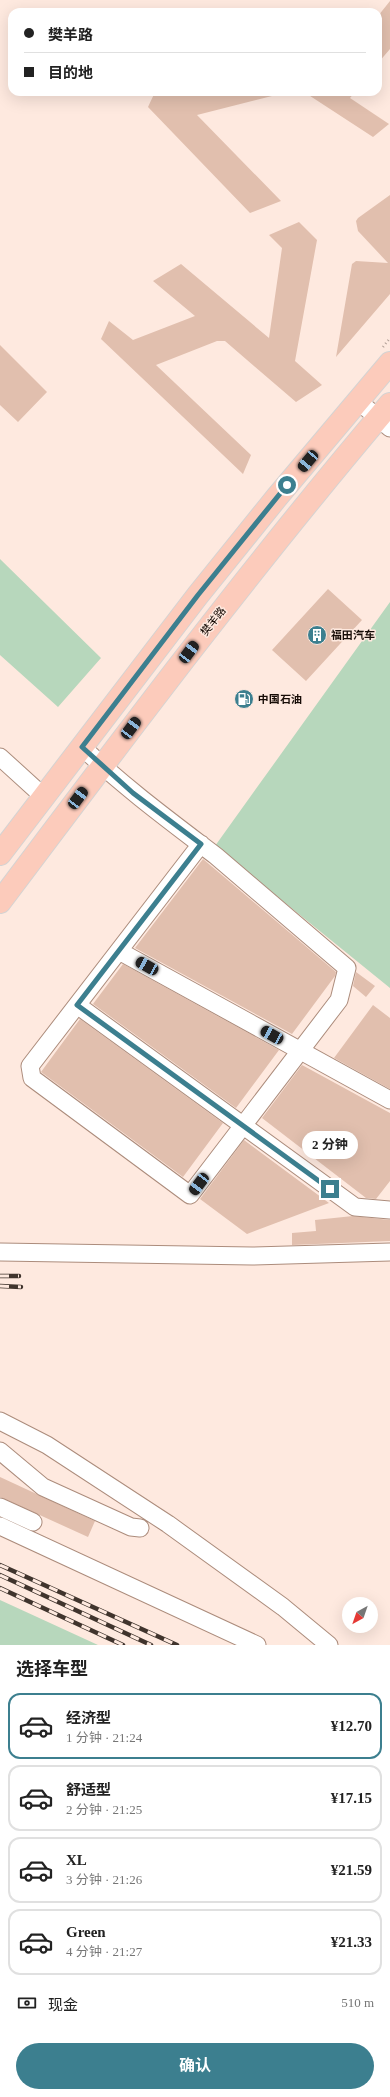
<!DOCTYPE html>
<html lang="zh">
<head>
<meta charset="utf-8">
<style>
  body { margin:0; font-family:"Times New Roman","Noto Sans SC",serif; background:#f6f6f6; color:#222; height:100vh; display:flex; flex-direction:column; font-size:15px; white-space:nowrap }
  * { box-sizing:border-box; margin:0 }
  p { font-size:13px; color:#767676 }
  .icon { flex:none; width:22px; height:22px; fill:none; stroke:currentColor; stroke-width:2; stroke-linecap:round; stroke-linejoin:round }
  .map { position:relative; height:1645px; overflow:hidden }
  .panel { display:flex; flex-direction:column; background:#fff; flex:1 }
  .panel>* { flex:none }
  .guide { position:absolute; left:8px; top:8px; width:374px; height:88px; border-radius:12px; box-shadow:0 4px 16px #0002; display:grid; align-content:center; height:88px; padding:0 16px; background:#fff }
  .needle { width:26px; rotate:220deg }
  .tools { position:absolute; left:342px; top:1597px; display:grid; gap:8px }
  .tools a { display:grid; place-items:center; width:36px; height:36px; border-radius:50%; background:#fff; box-shadow:0 4px 16px #0002; font-size:20px }
  .end { position:absolute; width:18px; height:18px; margin:-9px; border:5px solid #3c7f8f; background:#fff; box-shadow:0 0 0 2px #fff }
  .from { border-radius:50% }
  .bubble { position:absolute; height:28px; border-radius:14px; background:#fff; box-shadow:0 4px 16px #0002; font-size:13px; font-weight:700; line-height:28px; text-align:center }
  .car { position:absolute; width:12px; height:24px; margin:-12px -6px; border-radius:5px; box-shadow:0 0 3px 1px #0007; background:linear-gradient(#222 24%,#8ab4d8 0 40%,#222 0 76%,#8ab4d8 0 86%,#222 0) }
  .guide b { display:flex; align-items:center; gap:14px; height:38px; font-size:15px }
  .guide b+b { border-top:1px solid #e0e0e0 }
  .guide i { width:10px; height:10px; background:#222 }
  ul { padding:0; list-style:none }
  li { display:flex; align-items:center; gap:12px; height:66px; margin:0 8px 6px; padding:0 8px; border:2px solid #e0e0e0; border-radius:12px }
  li div { flex:1 }
  li b { display:block; font-size:15px }
  li em { font-style:normal; font-weight:700 }
  li.active { border-color:#3c7f8f }
  li>.icon { width:36px; height:36px; stroke-width:1.5 }
  h2 { padding:0 16px; font-size:18px; line-height:48px }
  .pay { display:flex; align-items:center; gap:10px; height:44px; padding:0 16px; font-size:15px }
  .pay p { margin-inline-start:auto }
  .cta { display:flex; gap:8px; margin-top:auto; padding:8px 16px }
  .cta a { flex:1; height:46px; border-radius:24px; background:#3c7f8f; color:#fff; font-size:16px; font-weight:700; line-height:46px; text-align:center }
  .map>svg:first-child { display:block }
</style>
</head>
<body>
<div class="map">
<svg width="390" height="1645" viewBox="0 0 390 1645">
  <rect width="100%" height="100%" fill="#fee9df"/>
  <path fill="#b7d7bc" d="M0,559L101,658L58,707L0,655Z
    M390,602V988L215,846Z
    M0,1600L98,1645H0Z"/>
  <path fill="#e1bfae" d="M390,1V49L378,63V16Z
    M155,92H272V96L197,115L281,201L250,213L148,107Z
    M304,92H355L350,98L389,124L373,137Z
    M390,195V294L336,357L352,264L356,261L388,263L358,231L356,221L358,218Z
    M299,222L317,240L295,361L322,385L296,402L225,341H217L156,365L251,455L243,474L101,339L109,321L133,340L195,316L153,281L181,264L269,338L282,248L269,235Z
    M0,345L47,392L18,422L0,405Z
    M328,589L362,620L306,681L272,650Z
    M203,859L336,972L335,976L292,1034L135,948Z
    M123,964L279,1050L236,1108L93,1004Z
    M356,972L375,986L366,997L353,986Z
    M373,1005L390,1018V1089L334,1058Z
    M80,1019L223,1123L183,1177L41,1072Z
    M302,1065L390,1113V1181L376,1199L366,1198L262,1118Z
    M244,1140L329,1203L247,1234L200,1199Z
    M353,1216L390,1220V1241L292,1245V1233L316,1231L315,1220Z
    M0,1477L95,1521L88,1537L0,1497Z"/>
  <g fill="none" stroke-linecap="round" stroke-linejoin="round">
    <defs>
      <path id="minor" d="M358,401L390,428
        M82,747C124,787 170,821 216,856L347,968L339,1000L190,1195L32,1078L30,1066L201,844
        M0,757L44,797
        M119,951L390,1100
        M77,1005L355,1207L390,1210
        M0,1252L252,1256L390,1252
        M0,1421L47,1445L168,1524L283,1607L329,1645
        M0,1451L43,1487L131,1527L140,1528
        M0,1507L33,1522
        M0,1526L257,1645"/>
      <path id="major" d="M0,854L198,595L277,497L390,363
        M0,902C127,733 253,565 390,404"/>
    </defs>
    <use href="#minor" stroke="#ac8c7c" stroke-width="19"/>
    <use href="#major" stroke="#d5d3d2" stroke-width="24"/>
    <path stroke="#ae9d94" stroke-width="2.5" stroke-dasharray="1 3" stroke-linecap="butt" d="M383,347L390,338"/>
    <use href="#minor" stroke="#fff" stroke-width="17"/>
    <use href="#major" stroke="#fccbbb" stroke-width="22"/>
    <defs>
      <path id="rail" d="M0,1276H19
        M0,1286L21,1287
        M0,1565L177,1645
        M0,1575L151,1645
        M0,1588L123,1645"/>
    </defs>
    <use href="#rail" stroke="#40342d" stroke-width="4.5"/>
    <use href="#rail" stroke="#fee9df" stroke-width="3" stroke-dasharray="9" stroke-linecap="butt"/>
  </g>
  <g fill="none" stroke-linecap="round" stroke-linejoin="round">
    <path stroke="#3c7f8f" stroke-width="5" d="M287,485L198,595L82,747L133,793L201,844L77,1005L330,1189"/>
  </g>
  <defs>
    <symbol id="building-disc" viewBox="-11 -11 22 22"><circle r="9.5" fill="#3c7f8f" stroke="#fee9df"/><path d="M-4-6H4V6H1V3H-1V6H-4ZM-2.5-4.3h1.7v1.8h-1.7ZM.8-4.3h1.7v1.8H.8ZM-2.5-1h1.7V.8h-1.7ZM.8-1h1.7V.8H.8Z" fill="#fff"/></symbol>
    <symbol id="fuel-disc" viewBox="-11 -11 22 22"><circle r="9.5" fill="#3c7f8f" stroke="#fee9df"/><path d="M-5.5-6h7V0h2V4h1.3V-2.5L3-4.5l.8-.8L6-3V5H2.5V1h-1V6h-7ZM-4.2-4.7v3.2H.2V-4.7Z" fill="#fff"/></symbol>
  </defs>
  <g fill-rule="evenodd">
    <use href="#building-disc" x="306" y="624" width="22" height="22"/>
    <use href="#fuel-disc" x="233" y="688" width="22" height="22"/>
  </g>
  <g text-anchor="middle" stroke-width="3" stroke-linejoin="round" paint-order="stroke">
    <g font-size="11" fill="#170c06" stroke="#fee9df">
      <text transform="translate(213 621) rotate(-52)" y="4">樊羊路</text>
    </g>
    <g font-size="11" font-weight="bold" fill="#170c06" stroke="#fee9df" text-anchor="start">
      <text x="331" y="639">福田汽车</text>
      <text x="258" y="703">中国石油</text>
    </g>
  </g>
</svg>
<div class="tools">
<a><svg class="needle" viewBox="-14 -14 28 28"><path d="M0-13l5 13h-10z" fill="#e53935"/><path d="M0 13l5-13h-10z" fill="#767676"/></svg></a>
</div>
<i class="end from" style="left:287px;top:485px"></i>
<i class="end" style="left:330px;top:1189px"></i>
<div class="bubble" style="left:302px;top:1131px;width:56px">2 分钟</div>
<i class="car" style="left:308px;top:461px;rotate:220deg"></i>
<i class="car" style="left:189px;top:652px;rotate:37deg"></i>
<i class="car" style="left:131px;top:728px;rotate:37deg"></i>
<i class="car" style="left:78px;top:798px;rotate:37deg"></i>
<i class="car" style="left:147px;top:966px;rotate:299deg"></i>
<i class="car" style="left:272px;top:1035px;rotate:299deg"></i>
<i class="car" style="left:199px;top:1184px;rotate:217deg"></i>
<div class="guide">
<b><i class="from"></i>樊羊路</b>
<b><i></i>目的地</b>
</div>
</div>
<section class="panel">
<h2>选择车型</h2>
<ul>
<li class="active"><svg class="icon" aria-label="car" viewBox="0 0 24 24"><path d="M5 17H2v-5l4-1 3-4h7l3 4 3 1v5h-3M9 17h6M6 11h13"/><circle cx="7" cy="17" r="2"/><circle cx="17" cy="17" r="2"/></svg><div><b>经济型</b><p>1 分钟 · 21:24</p></div><em>¥12.70</em></li>
<li><svg class="icon" aria-label="car" viewBox="0 0 24 24"><path d="M5 17H2v-5l4-1 3-4h7l3 4 3 1v5h-3M9 17h6M6 11h13"/><circle cx="7" cy="17" r="2"/><circle cx="17" cy="17" r="2"/></svg><div><b>舒适型</b><p>2 分钟 · 21:25</p></div><em>¥17.15</em></li>
<li><svg class="icon" aria-label="car" viewBox="0 0 24 24"><path d="M5 17H2v-5l4-1 3-4h7l3 4 3 1v5h-3M9 17h6M6 11h13"/><circle cx="7" cy="17" r="2"/><circle cx="17" cy="17" r="2"/></svg><div><b>XL</b><p>3 分钟 · 21:26</p></div><em>¥21.59</em></li>
<li><svg class="icon" aria-label="car" viewBox="0 0 24 24"><path d="M5 17H2v-5l4-1 3-4h7l3 4 3 1v5h-3M9 17h6M6 11h13"/><circle cx="7" cy="17" r="2"/><circle cx="17" cy="17" r="2"/></svg><div><b>Green</b><p>4 分钟 · 21:27</p></div><em>¥21.33</em></li>
</ul>
<div class="pay"><svg class="icon" aria-label="cash" viewBox="0 0 24 24"><path d="M3 7h18v10H3z"/><circle cx="12" cy="12" r="2"/></svg>现金<p>510 m</p></div>
<div class="cta"><a>确认</a></div>
</section>
</body>
</html>
